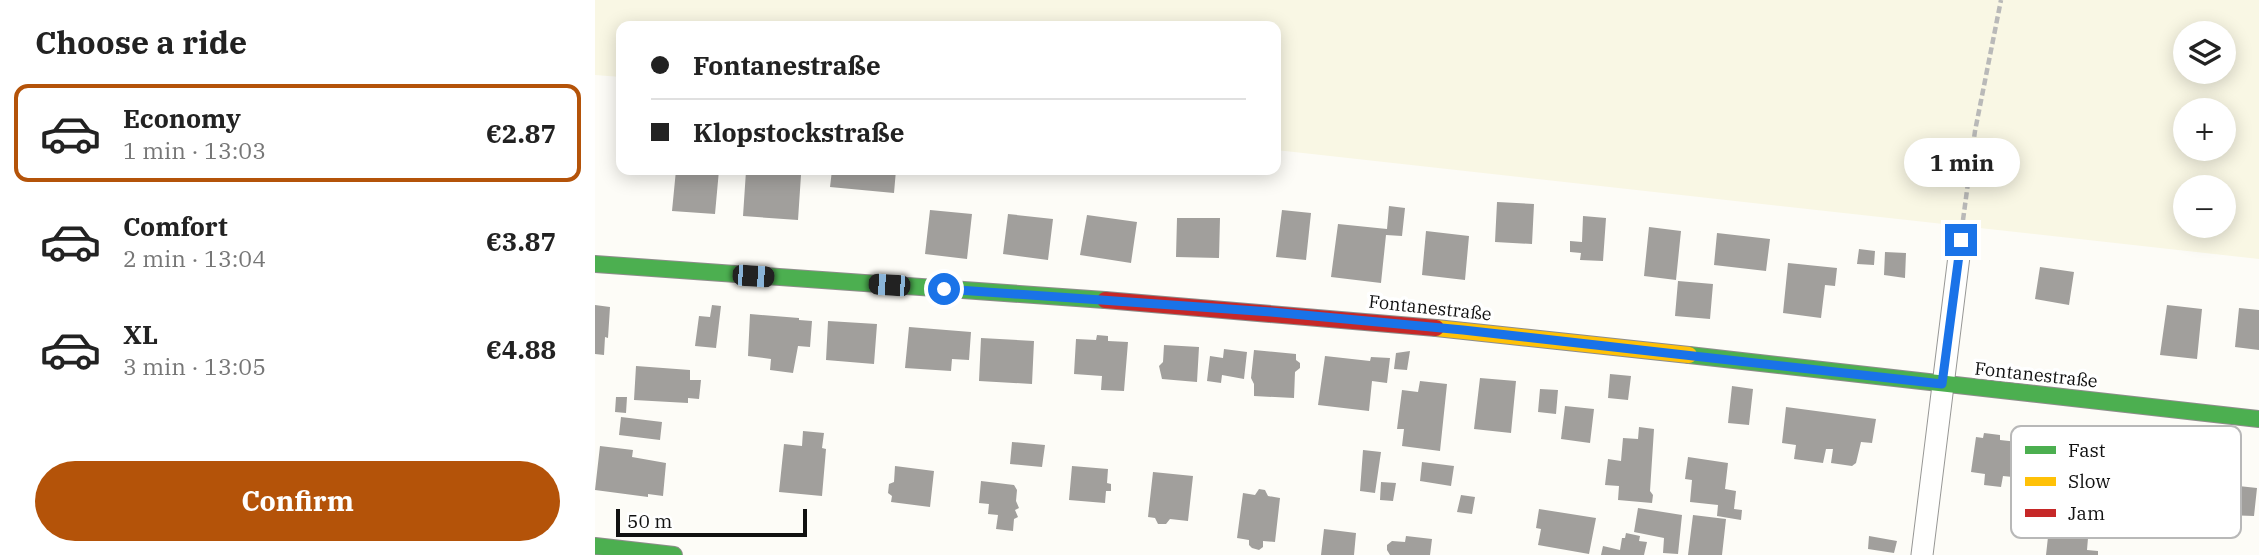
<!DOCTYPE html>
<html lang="en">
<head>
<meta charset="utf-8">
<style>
  body { margin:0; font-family:"IBM Plex Serif",serif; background:#f6f6f6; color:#222; height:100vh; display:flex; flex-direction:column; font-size:26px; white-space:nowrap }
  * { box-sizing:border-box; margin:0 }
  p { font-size:23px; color:#767676 }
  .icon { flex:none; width:38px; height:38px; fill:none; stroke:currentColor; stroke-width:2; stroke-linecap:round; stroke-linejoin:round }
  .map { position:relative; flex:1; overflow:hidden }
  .panel { display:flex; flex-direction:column; background:#fff; width:595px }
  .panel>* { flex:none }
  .hud { position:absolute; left:21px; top:21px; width:665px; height:154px; border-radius:14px; box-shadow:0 4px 18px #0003; display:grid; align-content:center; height:154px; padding:0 35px; background:#fff }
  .tools { position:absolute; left:1578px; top:21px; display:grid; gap:14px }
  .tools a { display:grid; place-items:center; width:63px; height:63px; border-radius:50%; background:#fff; box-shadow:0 4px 18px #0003; font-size:35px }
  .scale { position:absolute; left:21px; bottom:18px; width:191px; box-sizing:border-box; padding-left:7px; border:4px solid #111; border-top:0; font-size:19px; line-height:24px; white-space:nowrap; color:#111; -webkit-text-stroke:5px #fff; paint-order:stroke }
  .end { position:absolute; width:32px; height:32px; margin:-16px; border:9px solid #1a73e8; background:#fff; box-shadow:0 0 0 4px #fff }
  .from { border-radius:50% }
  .bubble { position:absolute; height:49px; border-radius:24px; background:#fff; box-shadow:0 4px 18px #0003; font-size:23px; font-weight:700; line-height:49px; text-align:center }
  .car { position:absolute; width:21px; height:42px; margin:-21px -10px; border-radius:9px; box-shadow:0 0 5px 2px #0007; background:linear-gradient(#222 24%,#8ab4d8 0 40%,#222 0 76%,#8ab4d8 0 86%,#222 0) }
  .hud b { display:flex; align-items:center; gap:24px; height:66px; font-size:26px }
  .hud b+b { border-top:2px solid #e0e0e0 }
  .hud i { width:18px; height:18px; background:#222 }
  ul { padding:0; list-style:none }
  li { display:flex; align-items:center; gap:21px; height:98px; margin:0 14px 10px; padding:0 21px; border:4px solid transparent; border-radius:14px }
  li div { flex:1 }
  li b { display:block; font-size:26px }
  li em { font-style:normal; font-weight:700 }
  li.active { border-color:#b45309 }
  li>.icon { width:63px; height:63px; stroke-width:1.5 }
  h2 { padding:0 35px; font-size:32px; line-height:84px }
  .button { display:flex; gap:14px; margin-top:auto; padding:14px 35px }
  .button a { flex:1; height:80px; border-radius:42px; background:#b45309; color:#fff; font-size:28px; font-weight:700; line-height:80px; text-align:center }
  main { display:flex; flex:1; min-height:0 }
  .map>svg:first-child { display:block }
</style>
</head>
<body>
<main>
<section class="panel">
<h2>Choose a ride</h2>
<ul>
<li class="active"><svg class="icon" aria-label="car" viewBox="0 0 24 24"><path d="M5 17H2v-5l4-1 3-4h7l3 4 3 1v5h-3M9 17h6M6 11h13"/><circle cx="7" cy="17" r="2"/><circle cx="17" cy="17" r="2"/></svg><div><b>Economy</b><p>1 min · 13:03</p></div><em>€2.87</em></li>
<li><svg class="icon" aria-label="car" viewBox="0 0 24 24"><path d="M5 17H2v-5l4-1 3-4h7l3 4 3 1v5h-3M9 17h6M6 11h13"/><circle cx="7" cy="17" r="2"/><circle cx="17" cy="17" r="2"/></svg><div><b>Comfort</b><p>2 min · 13:04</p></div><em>€3.87</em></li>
<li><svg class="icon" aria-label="car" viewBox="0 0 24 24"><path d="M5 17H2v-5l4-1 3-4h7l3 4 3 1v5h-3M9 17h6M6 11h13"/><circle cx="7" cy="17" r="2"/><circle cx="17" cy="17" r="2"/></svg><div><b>XL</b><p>3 min · 13:05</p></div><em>€4.88</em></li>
</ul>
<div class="button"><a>Confirm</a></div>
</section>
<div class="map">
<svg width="1664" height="555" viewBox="0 0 1664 555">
  <rect width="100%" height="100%" fill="#fdfcf7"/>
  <path fill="#f9f7e4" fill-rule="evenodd" d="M0,0H1664V259L681,150V26H26V77L0,75ZM1591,33H1629V72H1591ZM1591,110H1629V149H1591ZM1591,187H1629V226H1591Z"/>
  <path fill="#a19f9c" d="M81,170H124L120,214L77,211Z
    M237,170H301L299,193L235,187Z
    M151,171L206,175L203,220L148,216Z
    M902,202L939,204L937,244L900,242Z
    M794,206L810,208L807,236L791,235L786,283L736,277L743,224L792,229Z
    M335,210L377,214L372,259L330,254Z
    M687,210L716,213L711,260L681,257Z
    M413,214L458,219L453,260L408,254Z
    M492,215L542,222L536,263L485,255Z
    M988,216L1011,218L1008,261L985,260L986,253L975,252V241L987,242Z
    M582,218H625L624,258L581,257Z
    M1054,227L1086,231L1081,280L1049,276Z
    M831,231L874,236L870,280L827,275Z
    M1122,233L1175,239L1171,271L1119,265Z
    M1264,249L1280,251L1279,265L1262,264Z
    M1290,252L1311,253L1310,278L1289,275Z
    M1193,263L1242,268L1240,286L1230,285L1226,318L1188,313Z
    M1445,267L1479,272L1474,305L1440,299Z
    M1083,281L1118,284L1115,319L1080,316Z
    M0,305L15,307L13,338L10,337L9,355L0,354Z
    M117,305L126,306L121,348L100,346L104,316L115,317Z
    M1572,305L1607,309L1602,359L1565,355Z
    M1644,308L1664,310V350L1640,347Z
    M155,314L204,318V320L217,321L215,347L203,346L198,373L175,370L176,359L153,356Z
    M233,321L282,324L279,364L231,360Z
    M314,327L376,332L374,360L357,359L356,371L310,368Z
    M502,335L513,336V341L533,342L529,391L506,390L507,376L479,374L481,339L501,340Z
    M386,338L439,341L437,384L384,381Z
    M569,345L604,347L602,382L567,379L564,366L568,362Z
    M629,349L652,352L649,379L627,375L626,383L612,381L615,356L628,358Z
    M659,350L701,354V360L705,363V368L700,372L699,398L659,396V384L656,378Z
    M815,351L812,370L799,369L801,353Z
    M730,356L775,361L776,357L795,358L792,383L777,381L774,411L723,405Z
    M41,366L95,370V380H106L104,399L93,398V403L39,400Z
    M1015,374L1036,376L1033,400L1013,398Z
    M885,378L921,381L916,433L879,429Z
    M825,381L852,384L845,451L807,446L809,429H802L807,390L823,392Z
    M1137,386L1158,389L1154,425L1133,423Z
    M945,389L963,390L961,414L943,412Z
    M21,397H32L31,413L20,412Z
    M970,406L999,409L995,443L966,439Z
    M1191,407L1281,419L1277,443L1266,442L1261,463L1257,466L1236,463L1238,449H1231L1228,463L1199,459L1201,445L1187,443Z
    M26,417L67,422L65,440L24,435Z
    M1044,427L1059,429L1055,491L1058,495L1057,503L1023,500L1024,486L1010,485L1013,459L1026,461L1028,438L1043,439Z
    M208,431L229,433L227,448L231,449L227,496L184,492L189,444L207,446Z
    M1389,433L1405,435V440L1449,445L1446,480L1408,476L1406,487L1389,485L1390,474L1376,472L1381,437L1388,438Z
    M417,442L450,445L447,467L415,464Z
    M5,446L38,450L37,457L71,463L68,496L53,494V497L0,490Z
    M768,450L786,452L780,493L765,491Z
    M1093,457L1133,463L1130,489L1141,491L1139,509L1147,510L1146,520L1122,516L1123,505L1095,502L1097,480L1090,479Z
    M827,462L859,466L856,486L825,481Z
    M300,466L339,471L335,507L296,502L297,496L293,493L294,484L299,482Z
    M477,466L513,469L512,483L516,484V491H511L510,503L474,500Z
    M558,472L598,476L593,521L575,519L571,524H563L560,518L553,517Z
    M386,481L419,485L422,490L421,501L424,508L420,510L423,517L419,519L418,531L401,529L403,515L393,514L394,504L384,503Z
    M786,482L801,483L798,501L785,500Z
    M1616,483L1662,488L1659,516L1631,515L1629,513L1613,511Z
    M664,489L670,490L673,496L685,498L680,542L668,541V547L664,550L657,548L654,545V540L642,538L648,493L660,495Z
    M866,495L880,497L877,514L862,512Z
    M1043,508L1087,515L1083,554L1068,553L1069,538L1039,532Z
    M944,509L1001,518L994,554L943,545L946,529L941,528Z
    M1098,515L1131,519L1127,555H1093Z
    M729,529L761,533L759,555H726Z
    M1031,533L1045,536L1044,541L1052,542L1049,555H1006L1008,546L1025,550L1027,538H1030Z
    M811,536L837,539L835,555H795L792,550V545L797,541L810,542Z
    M1274,536L1302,541L1299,553L1273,549Z
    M1480,536L1493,538L1492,550L1503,551V555H1451L1453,537L1479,539Z"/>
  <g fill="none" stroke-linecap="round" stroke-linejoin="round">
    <defs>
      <path id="street" d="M1327,555L1366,240"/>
      <path id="fast" d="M0,264L510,300
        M1094,355L1664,419
        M0,546L79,555"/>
      <path id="slow" d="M841,328L1094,355"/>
      <path id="jam" d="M510,300L841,328"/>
    </defs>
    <use href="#street" stroke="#979795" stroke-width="23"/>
    <use href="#fast" stroke="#8e8d8b" stroke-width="18"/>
    <use href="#slow" stroke="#8e8d8b" stroke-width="18"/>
    <use href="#jam" stroke="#8e8d8b" stroke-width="18"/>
    <path stroke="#b9b9b8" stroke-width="4.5" stroke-dasharray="7 3.5" stroke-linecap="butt" d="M1368,220L1380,131L1406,0"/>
    <use href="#street" stroke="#fffffe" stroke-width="21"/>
    <use href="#fast" stroke="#4caf50" stroke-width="16"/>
    <use href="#slow" stroke="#ffc107" stroke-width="16"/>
    <use href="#jam" stroke="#c62828" stroke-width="16"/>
  </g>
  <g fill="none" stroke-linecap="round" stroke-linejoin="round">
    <path stroke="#1a73e8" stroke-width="9" d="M349,289L676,312L868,330L1347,384L1366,240"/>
  </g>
  <g text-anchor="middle" stroke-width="7" stroke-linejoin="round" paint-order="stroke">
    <g font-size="18" fill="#111" stroke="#fff">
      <text transform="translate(835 308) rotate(6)" y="6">Fontanestraße</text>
      <text transform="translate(1441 375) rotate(6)" y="6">Fontanestraße</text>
    </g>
  </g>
  <rect x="1416" y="426" width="230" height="112" rx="10" fill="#fff" stroke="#b8b8b8" stroke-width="2"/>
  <rect x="1430" y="446" width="31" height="8" fill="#4caf50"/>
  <rect x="1430" y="477" width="31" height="9" fill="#ffc107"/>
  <rect x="1430" y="509" width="31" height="8" fill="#c62828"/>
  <g font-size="19" fill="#111">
    <text x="1473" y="457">Fast</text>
    <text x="1473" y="488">Slow</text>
    <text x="1473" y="520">Jam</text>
  </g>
</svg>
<div class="tools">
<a><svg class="icon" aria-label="layers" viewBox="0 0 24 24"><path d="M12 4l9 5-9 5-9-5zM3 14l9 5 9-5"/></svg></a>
<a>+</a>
<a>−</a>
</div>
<div class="scale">50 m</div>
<i class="end from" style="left:349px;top:289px"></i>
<i class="end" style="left:1366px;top:240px"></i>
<div class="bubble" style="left:1309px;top:138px;width:116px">1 min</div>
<i class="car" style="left:158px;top:276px;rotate:94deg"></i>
<i class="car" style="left:294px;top:285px;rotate:274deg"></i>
<div class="hud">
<b><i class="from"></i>Fontanestraße</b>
<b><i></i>Klopstockstraße</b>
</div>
</div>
</main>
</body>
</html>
